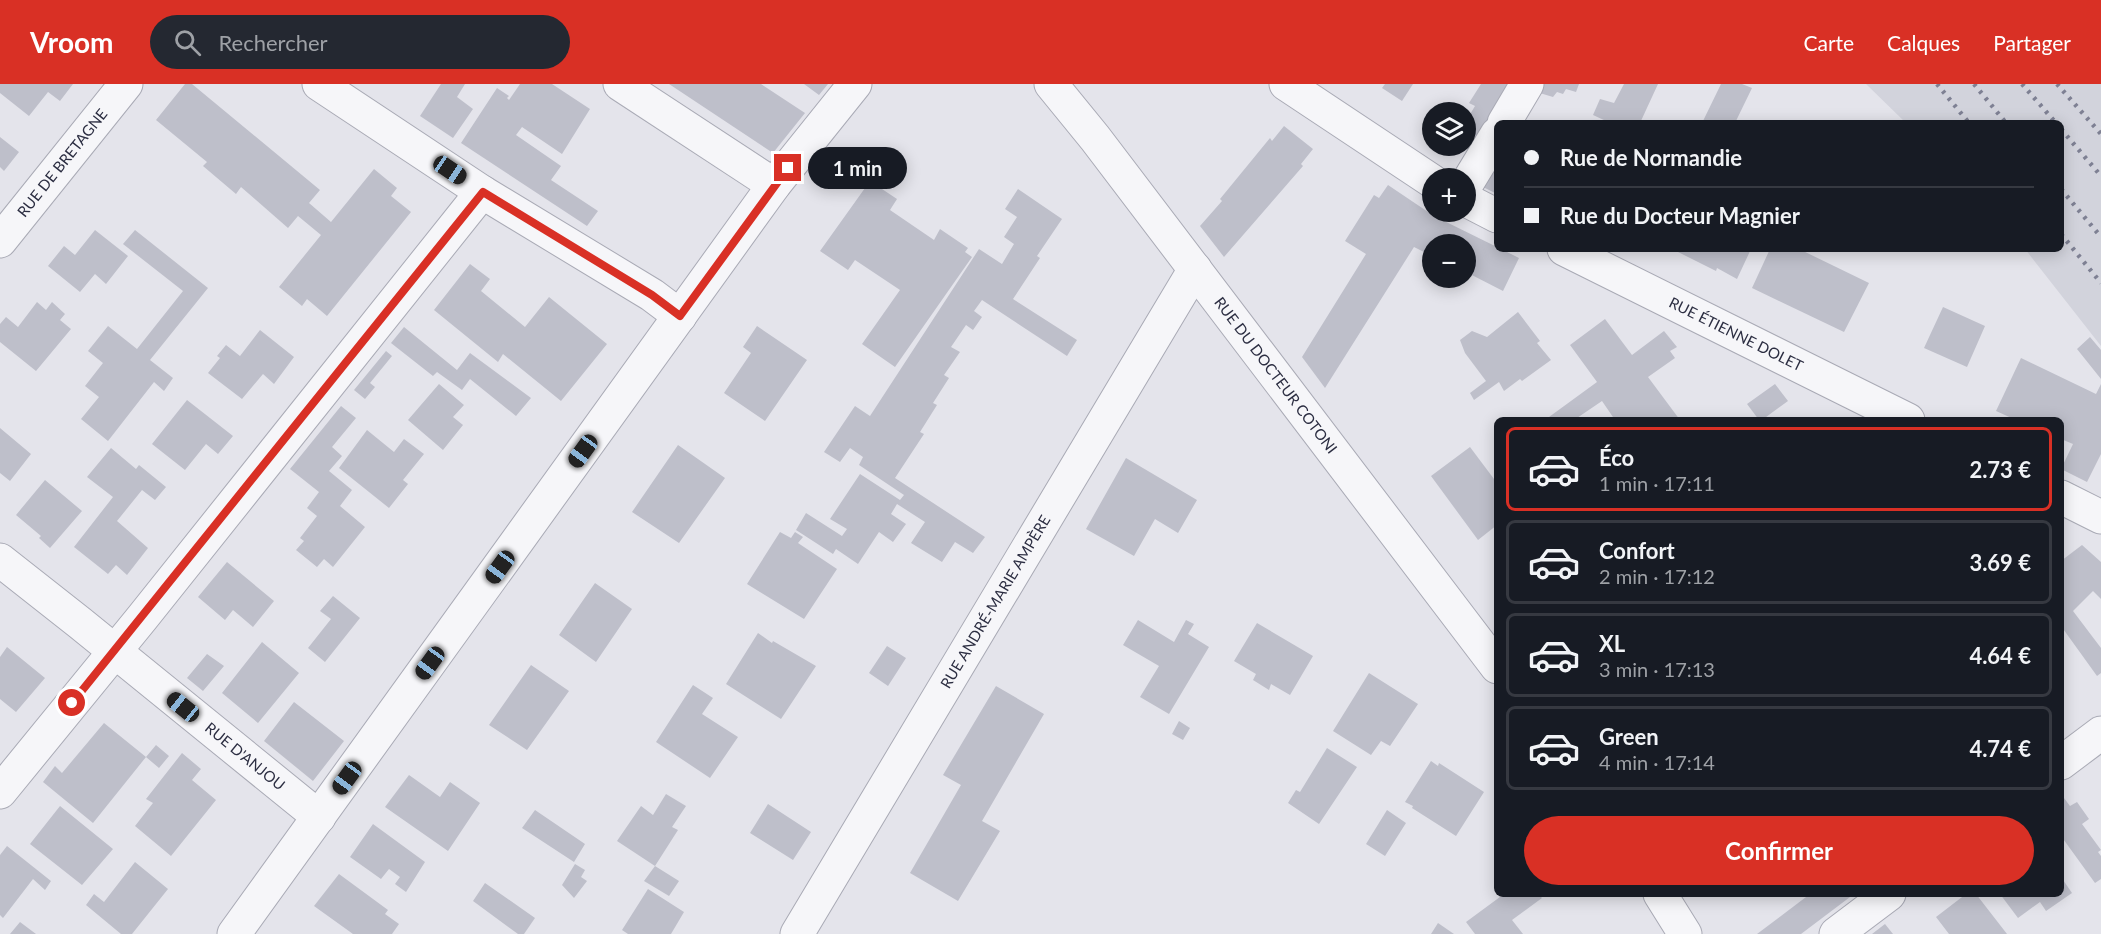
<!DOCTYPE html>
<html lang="fr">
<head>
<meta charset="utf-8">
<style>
  body { margin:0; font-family:Lato,sans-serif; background:#242831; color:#f1f3f6; height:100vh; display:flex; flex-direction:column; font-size:22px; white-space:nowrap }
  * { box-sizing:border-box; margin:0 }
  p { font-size:20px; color:#9ea1a6 }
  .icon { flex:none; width:33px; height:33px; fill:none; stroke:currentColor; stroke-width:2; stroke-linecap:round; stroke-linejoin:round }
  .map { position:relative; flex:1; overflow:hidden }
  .details { position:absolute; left:1494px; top:333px; width:570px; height:480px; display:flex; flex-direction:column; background:#171b24; border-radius:9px; box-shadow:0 3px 15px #0003 }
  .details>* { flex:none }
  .hud { position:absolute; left:1494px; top:36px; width:570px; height:132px; border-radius:9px; box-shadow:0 3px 15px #0003; display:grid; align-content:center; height:132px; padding:0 30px; background:#171b24 }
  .fabs { position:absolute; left:1422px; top:18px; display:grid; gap:12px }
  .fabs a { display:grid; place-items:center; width:54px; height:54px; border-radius:50%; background:#171b24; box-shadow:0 3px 15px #0003; font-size:30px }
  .end { position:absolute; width:27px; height:27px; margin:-14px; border:8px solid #d93025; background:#fff; box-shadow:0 0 0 3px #fff }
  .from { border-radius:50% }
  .bubble { position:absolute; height:42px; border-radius:21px; background:#171b24; box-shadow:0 3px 15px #0003; font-size:20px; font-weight:700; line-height:42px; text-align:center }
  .car { position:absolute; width:18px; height:36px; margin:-18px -9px; border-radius:8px; box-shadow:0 0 4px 2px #0007; background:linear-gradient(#222 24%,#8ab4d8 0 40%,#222 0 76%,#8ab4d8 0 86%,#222 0) }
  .hud b { display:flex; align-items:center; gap:21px; height:57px; font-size:22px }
  .hud b+b { border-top:2px solid #363941 }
  .hud i { width:15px; height:15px; background:#f1f3f6 }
  ul { padding:10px 0 0; list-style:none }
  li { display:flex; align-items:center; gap:18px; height:84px; margin:0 12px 9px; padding:0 18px; border:3px solid #363941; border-radius:9px }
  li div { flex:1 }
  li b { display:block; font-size:22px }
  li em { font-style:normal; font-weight:700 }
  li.active { border-color:#d93025 }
  li>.icon { width:54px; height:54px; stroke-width:1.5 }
  .cta { display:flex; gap:12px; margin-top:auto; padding:12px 30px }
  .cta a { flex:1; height:69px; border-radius:36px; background:#d93025; color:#fff; font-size:24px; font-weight:700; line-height:69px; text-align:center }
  header { display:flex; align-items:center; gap:36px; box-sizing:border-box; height:84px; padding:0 30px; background:#d93025; color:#fff }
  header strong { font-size:28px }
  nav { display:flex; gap:33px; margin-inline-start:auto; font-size:21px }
  .search { width:420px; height:54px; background:#242831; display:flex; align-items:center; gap:15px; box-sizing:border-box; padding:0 21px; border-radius:33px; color:#9ea1a6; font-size:22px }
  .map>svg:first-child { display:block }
</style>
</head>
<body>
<header>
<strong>Vroom</strong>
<div class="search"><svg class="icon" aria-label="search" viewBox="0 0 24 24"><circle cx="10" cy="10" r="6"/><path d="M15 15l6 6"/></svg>Rechercher</div>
<nav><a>Carte</a><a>Calques</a><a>Partager</a></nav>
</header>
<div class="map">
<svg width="2101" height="850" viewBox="0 0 2101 850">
  <rect width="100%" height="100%" fill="#e4e4eb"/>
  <path fill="#d2d3dc" d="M1866,0H2101V262L2025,165H2061V39H1906Z"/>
  <path fill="#bebfca" d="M0,0H73L60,17L48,8L29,32L0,9Z
    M185,0H192L320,106L309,119L331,138L374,85L397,104L391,112L411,128L327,232L307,215L302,222L279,203L321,151L298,132L288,144L241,103L236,110L203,82L207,78L156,36Z
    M441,0H465L457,13L473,25L453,54L420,32Z
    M520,0H552L590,25L562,70L522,43L516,51L561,82L551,96L598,127L587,142L461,59L497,4L509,12L507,14L509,16Z
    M669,0H761L805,29L773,69Z
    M804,0H828L819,11Z
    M1385,0H1413L1402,17L1382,4Z
    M1481,0H1517L1478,62L1466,54V37L1475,22L1469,19Z
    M1537,0H1579L1576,8L1566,5L1563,10L1557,8L1553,13L1533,7Z
    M1624,0H1658L1640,39H1605L1606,37L1593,31L1600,15L1614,19Z
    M1721,0H1742L1752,4L1735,39H1706L1703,37Z
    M1284,42L1313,65L1301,80L1303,82L1224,173L1200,142L1222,117L1220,115L1270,54L1272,57Z
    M0,53L19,68L4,87L0,83Z
    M1497,73V110L1477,100Z
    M870,97L897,115L890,126L934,156L940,145L968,164L965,168L972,173L895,283L862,260L900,206L855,176L848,186L820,167Z
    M1388,101L1434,132L1497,163V165H1501L1519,174L1503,207L1466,188V160H1432V172L1414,163L1325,304L1302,273L1366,170L1345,157L1374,111L1379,114Z
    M1018,105L1062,135L1037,172L1040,174L1013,215L1077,256L1067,272L982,216L974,227L982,233L973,246L966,241L951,263L960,268L944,291L949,294L933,319L937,321L920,348L924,350L895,394L985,453L973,469L955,458L942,478L911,459L925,438L897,420L891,430L906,440L893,458L879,448L858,480L836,465L833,470L796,446L806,429L842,452L847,445L830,435L860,390L900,416L904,411L859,381L863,373L850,364L840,378L824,368L855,322L870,332L979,165L1002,180L1014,160L1004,153L1017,133L1005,125Z
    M95,146L128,172L106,200L95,190L80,208L48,182L64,162L75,171Z
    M135,146L208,204L150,276L173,294L164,307L154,298L108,357L81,335L99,313L85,302L103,279L88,267L108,242L137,265L183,207L123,160Z
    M1679,165H1751L1737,195L1717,184L1716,187L1678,168Z
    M1770,165H1799L1869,199L1844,248L1752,204Z
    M470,180L490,195L481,207L525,243L549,213L607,260L561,317L503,270L498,278L434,226Z
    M37,218L46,226L52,218L65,230L60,236L71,245L36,287L0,258V240L6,233L18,243Z
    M1943,223L1985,242L1967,283L1924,264Z
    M1518,228L1540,257L1537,259L1551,276L1522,297L1520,295L1504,307L1499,298L1474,316L1470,309L1486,297L1465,269L1460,256L1472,247L1487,253Z
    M1605,235L1632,271L1664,247L1677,263L1670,267L1675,274L1648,293L1680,336H1615L1602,317L1577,334L1579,336H1551L1549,333L1597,298L1570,261Z
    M757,242L807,276L765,337L724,309L751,269L743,263Z
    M404,243L457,286L470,269L531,314L516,332L470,295L462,306L437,288L433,292L391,259Z
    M260,246L294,273L274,300L263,290L242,315L208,289L220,274L217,272L226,261L240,272Z
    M2090,253L2101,266V295L2077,265Z
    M386,267L392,272L370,299L375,303L365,315L354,306Z
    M2021,274L2096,310L2101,300V370L2087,398L2061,385L2073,360L2061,355V336H2016L1996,327Z
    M439,300L464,321L453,333L463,341L443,366L408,336Z
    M1775,300L1788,317L1762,336H1759L1747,320Z
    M187,316L233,352L218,370L206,360L185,386L152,360Z
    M341,322L356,334L332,363L342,372L329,387L352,406L340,422L365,443L333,483L324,475L317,483L296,466L304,457L300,454L317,432L307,424L319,408L290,385Z
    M0,344L31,370L10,397L0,389Z
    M367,346L394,368L404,355L424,370L403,396L408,400L389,424L339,384Z
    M678,361L725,394L679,459L632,428Z
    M1470,363L1497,399V441L1478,456L1431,392Z
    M111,364L136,385L139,381L166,403L155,416L142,406L117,437L148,464L127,491L116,481L108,490L74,463L113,413L87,393Z
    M1126,374L1197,416L1178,449L1155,435L1134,472L1086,445Z
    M45,396L82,427L50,464L39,454L41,452L16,431Z
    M780,448L791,454L795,448L803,453L798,459L837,485L804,535L747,500Z
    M2082,461L2101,478V515L2093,507L2073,527L2101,564V589L2097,592L2061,542V477Z
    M227,478L274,517L253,543L233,526L225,536L198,513Z
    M595,499L632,525L596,578L559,551Z
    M333,512L360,534L325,578L308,564L331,535L320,527Z
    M1138,536L1174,558L1186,536L1194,540L1188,550L1209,563L1169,630L1140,613L1159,582L1123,561Z
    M1257,539L1313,572L1290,611L1271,600L1269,606L1253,596L1256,590L1234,577Z
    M758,549L772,559L773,557L816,582L781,635L726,600Z
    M262,558L299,589L258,639L222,609Z
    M887,562L906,574L888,602L869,589Z
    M7,563L45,594L16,628L0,615V573Z
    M207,570L224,582L203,607L187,594Z
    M531,581L569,607L527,666L489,641Z
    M1369,589L1418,620L1390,662L1381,657L1371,671L1333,647Z
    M693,601L713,614L702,630L738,653L710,694L656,658Z
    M996,602L1044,630L982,737L1000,747L958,817L910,789L961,701L943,691Z
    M294,618L344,657L313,697L264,657Z
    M1179,637L1190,644L1183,656L1172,650Z
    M104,639L146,673L156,661L169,672L159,684L146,673L93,739L43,698L55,682L62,689Z
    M1327,664L1357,683L1319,740L1288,719L1296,706L1300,708Z
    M182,669L201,685L192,696L216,716L171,772L135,742L153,719L146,715Z
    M1431,677L1438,682L1439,679L1484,708L1456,752L1412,724L1413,722L1405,718Z
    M409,691L440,713L450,698L480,719L448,767L385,723Z
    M666,710L686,722L672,743L678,746L655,782L679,797L669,812L644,797L655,782L617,757L641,722L653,731Z
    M2061,710L2070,722L2077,718L2089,735L2082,740L2101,766L2098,768L2101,772V795L2095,799L2061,752Z
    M768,720L811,748L793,776L750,749Z
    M60,722L113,765L82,801L30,760Z
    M535,726L585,760L574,778L522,744Z
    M1387,726L1406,739L1385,772L1366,760Z
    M373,740L425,778L406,808L395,800L400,793L389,785L381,795L350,773Z
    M7,762L51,797L45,806L33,795L3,834L0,831V771Z
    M135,778L168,805L132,850H121L86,821L94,810L104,818Z
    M575,780L585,786L581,793L587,797L574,814L562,801Z
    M339,790L388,826L385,830L399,840L392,850H353L314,822Z
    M2061,793L2072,809L2046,827L2040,818L2018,834L2000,810H2061Z
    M485,799L535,834L524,850H518L473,817Z
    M648,805L684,828L671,850H628L622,846Z
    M1504,810H1538L1542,814L1512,836L1523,850H1475L1466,838Z
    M1810,810H1854L1801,850H1757Z
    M1966,810H1976L2007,850H1949L1936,833Z
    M20,838L36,850H10Z
    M1438,839L1454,850H1431Z
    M1885,840L1893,850H1872Z"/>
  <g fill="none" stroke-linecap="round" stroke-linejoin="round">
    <defs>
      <g id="minor">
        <path d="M319,0L482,108L652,211L680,232"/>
        <path d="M620,0L774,101"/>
        <path d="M1286,0L1432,97"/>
        <path d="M1504,39L1527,0"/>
        <path d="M1466,101L1497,50"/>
        <path d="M1466,116L1497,132"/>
        <path id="s1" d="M0,157L126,0"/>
        <path id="s2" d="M1564,165L1908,336"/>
        <path d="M2061,413L2101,433"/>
        <path id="s3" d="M0,476L80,539L319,733"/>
        <path d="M2061,679L2101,649"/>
        <path d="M0,708L142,534L482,108"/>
        <path id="s4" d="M797,850L1195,185"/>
        <path d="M1836,850L1889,810"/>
      </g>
      <g id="tertiary">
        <path id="s5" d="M1051,0L1095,54L1497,583"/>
        <path d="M1660,810L1685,850"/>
        <path d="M234,850L774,101L855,0"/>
      </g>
    </defs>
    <use href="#minor" stroke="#a9aab5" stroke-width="35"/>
    <use href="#tertiary" stroke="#a9aab5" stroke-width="35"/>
    <use href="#minor" stroke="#f6f6f9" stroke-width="33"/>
    <use href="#tertiary" stroke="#f6f6f9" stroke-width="33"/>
    <path stroke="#7e8093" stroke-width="4.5" stroke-dasharray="3 6" stroke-linecap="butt" d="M1937,0L1969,39
      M1974,0L2006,39
      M2022,0L2056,39
      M2057,0L2101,50
      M2061,45L2101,92
      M2061,105L2101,153
      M2061,150L2101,199"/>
  </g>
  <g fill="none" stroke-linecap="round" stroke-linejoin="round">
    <path stroke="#d93025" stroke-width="8" d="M72,619L483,108L652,211L680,232L788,84"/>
  </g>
  <g text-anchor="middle" stroke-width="4.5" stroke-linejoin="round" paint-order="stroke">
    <g font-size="15" fill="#2c2e42" stroke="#f3f4f8">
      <text dy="5" stroke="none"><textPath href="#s1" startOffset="100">RUE DE BRETAGNE</textPath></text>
      <text dy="5" stroke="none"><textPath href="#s2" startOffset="192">RUE ÉTIENNE DOLET</textPath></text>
      <text dy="5" stroke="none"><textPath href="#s5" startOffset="368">RUE DU DOCTEUR COTONI</textPath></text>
      <text dy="5" stroke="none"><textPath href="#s4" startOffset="387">RUE ANDRÉ-MARIE AMPÈRE</textPath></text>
      <text dy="5" stroke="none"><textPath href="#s3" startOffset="314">RUE D'ANJOU</textPath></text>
    </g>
  </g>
</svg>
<div class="fabs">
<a><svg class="icon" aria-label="layers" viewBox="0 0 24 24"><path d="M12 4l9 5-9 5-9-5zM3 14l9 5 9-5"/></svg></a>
<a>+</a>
<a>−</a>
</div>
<i class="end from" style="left:72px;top:619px"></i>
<i class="end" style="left:788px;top:84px"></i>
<div class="bubble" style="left:808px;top:63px;width:99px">1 min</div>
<i class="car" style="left:450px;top:86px;rotate:124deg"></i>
<i class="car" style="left:583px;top:367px;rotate:216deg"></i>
<i class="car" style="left:500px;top:483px;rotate:216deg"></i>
<i class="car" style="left:430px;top:579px;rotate:216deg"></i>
<i class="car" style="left:183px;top:623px;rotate:309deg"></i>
<i class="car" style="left:347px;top:694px;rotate:216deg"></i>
<div class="hud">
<b><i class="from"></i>Rue de Normandie</b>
<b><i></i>Rue du Docteur Magnier</b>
</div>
<section class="details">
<ul>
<li class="active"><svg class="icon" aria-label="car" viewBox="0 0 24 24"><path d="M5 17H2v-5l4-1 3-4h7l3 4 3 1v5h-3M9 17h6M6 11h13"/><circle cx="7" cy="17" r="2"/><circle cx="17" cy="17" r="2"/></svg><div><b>Éco</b><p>1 min · 17:11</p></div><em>2.73 €</em></li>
<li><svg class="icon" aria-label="car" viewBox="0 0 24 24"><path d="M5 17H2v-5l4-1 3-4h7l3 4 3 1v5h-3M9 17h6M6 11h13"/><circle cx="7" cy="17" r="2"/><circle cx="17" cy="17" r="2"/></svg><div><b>Confort</b><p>2 min · 17:12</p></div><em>3.69 €</em></li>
<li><svg class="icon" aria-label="car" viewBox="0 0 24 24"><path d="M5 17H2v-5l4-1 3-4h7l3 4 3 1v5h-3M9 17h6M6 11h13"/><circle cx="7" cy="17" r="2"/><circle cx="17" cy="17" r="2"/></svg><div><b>XL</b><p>3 min · 17:13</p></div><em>4.64 €</em></li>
<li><svg class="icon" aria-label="car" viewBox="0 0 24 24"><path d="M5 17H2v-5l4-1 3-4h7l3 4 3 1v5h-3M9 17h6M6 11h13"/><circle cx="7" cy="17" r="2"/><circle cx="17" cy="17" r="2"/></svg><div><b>Green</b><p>4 min · 17:14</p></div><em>4.74 €</em></li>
</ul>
<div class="cta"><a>Confirmer</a></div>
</section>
</div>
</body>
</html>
